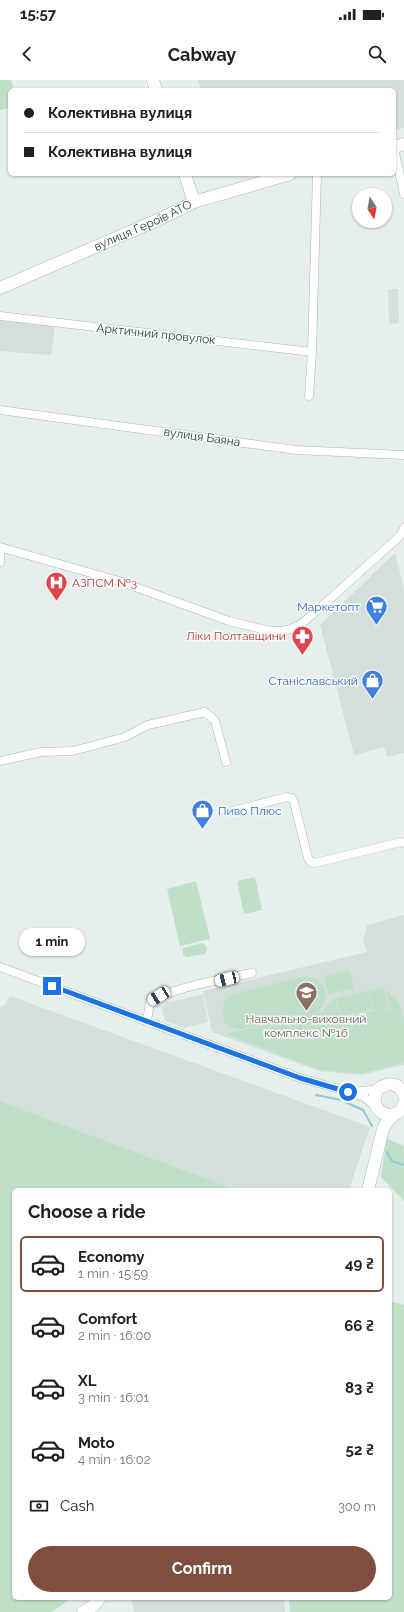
<!DOCTYPE html>
<html lang="en">
<head>
<meta charset="utf-8">
<style>
  body { margin:0; font-family:Raleway,sans-serif; background:#f2f2f2; color:#202124; height:100vh; display:flex; flex-direction:column; font-size:15px; white-space:nowrap }
  * { box-sizing:border-box; margin:0 }
  p { font-size:13px; color:#757577 }
  .icon { flex:none; width:22px; height:22px; fill:none; stroke:currentColor; stroke-width:2; stroke-linecap:round; stroke-linejoin:round }
  .map { position:relative; flex:1; overflow:hidden }
  .side { position:absolute; left:12px; top:1108px; width:380px; height:412px; display:flex; flex-direction:column; background:#fff; border-radius:6px; box-shadow:0 1px 3px #0004 }
  .side>* { flex:none }
  .top-card { position:absolute; left:8px; top:8px; width:388px; height:88px; border-radius:6px; box-shadow:0 1px 3px #0004; display:grid; align-content:center; height:88px; padding:0 16px; background:#fff }
  .needle { width:26px; rotate:169deg }
  .buttons { position:absolute; left:352px; top:108px; display:grid; gap:8px }
  .buttons a { display:grid; place-items:center; width:40px; height:40px; border-radius:50%; background:#fff; box-shadow:0 1px 3px #0004; font-size:20px }
  .end { position:absolute; width:18px; height:18px; margin:-9px; border:5px solid #1a73e8; background:#fff; box-shadow:0 0 0 2px #fff }
  .from { border-radius:50% }
  .bubble { position:absolute; height:28px; border-radius:14px; background:#fff; box-shadow:0 1px 3px #0004; font-size:13px; font-weight:700; line-height:28px; text-align:center }
  .car { position:absolute; width:12px; height:24px; margin:-12px -6px; border-radius:5px; box-shadow:0 0 3px 1px #0007; background:linear-gradient(#fff 24%,#345 0 40%,#fff 0 76%,#345 0 86%,#fff 0) }
  .top-card b { display:flex; align-items:center; gap:14px; height:38px; font-size:15px }
  .top-card b+b { border-top:1px solid #e0e0e0 }
  .top-card i { width:10px; height:10px; background:#202124 }
  ul { padding:0; list-style:none }
  li { display:flex; align-items:center; gap:12px; height:56px; margin:0 8px 6px; padding:0 8px; border:2px solid transparent; border-radius:6px }
  li div { flex:1 }
  li b { display:block; font-size:15px }
  li em { font-style:normal; font-weight:700 }
  li.selected { border-color:#7f4e3f }
  li>.icon { width:36px; height:36px; stroke-width:1.5 }
  h2 { padding:0 16px; font-size:18px; line-height:48px }
  .pay { display:flex; align-items:center; gap:10px; height:44px; padding:0 16px; font-size:15px }
  .pay p { margin-inline-start:auto }
  .action { display:flex; gap:8px; margin-top:auto; padding:8px 16px }
  .action a { flex:1; height:46px; border-radius:24px; background:#7f4e3f; color:#fff; font-size:16px; font-weight:700; line-height:46px; text-align:center }
  .status { display:flex; justify-content:space-between; align-items:center; height:28px; padding:0 20px; background:#fff; direction:ltr }
  .status svg { height:11px; fill:currentColor }
  header { display:flex; justify-content:space-between; align-items:center; height:52px; padding:0 16px; background:#fff; font-size:18px; font-weight:700 }
  .map>svg:first-child { display:block }
</style>
</head>
<body>
<div class="status"><b>15:57</b><svg viewBox="0 0 49 12"><path d="M0 12V9h3v3zM5 12V6h3v6zM10 12V3h3v9zM15 12V0h3v12zM26 1h20v11H26zM47 4h2v5h-2z"/></svg></div>
<header><svg class="icon" aria-label="back" viewBox="0 0 24 24"><path d="M15 5l-7 7 7 7"/></svg>Cabway<svg class="icon" aria-label="search" viewBox="0 0 24 24"><circle cx="10" cy="10" r="6"/><path d="M15 15l6 6"/></svg></header>
<div class="map">
<svg width="404" height="1532" viewBox="0 0 404 1532">
  <rect width="100%" height="100%" fill="#e6efeb"/>
  <path fill="#d4dfda" d="M198,0H404V48L394,50V10H201Z
    M388,209H398L399,243L389,244Z
    M0,238L55,244L51,275L0,271Z
    M395,473L404,508V673L387,677L384,667L354,675L320,545Z
    M404,835V985L361,995L319,991L212,952L203,911L367,872L363,861L367,845Z
    M203,914L208,942L184,948L165,941L162,927L167,923Z
    M10,916L370,1047L349,1110H237L0,1021V927L5,925Z
    M131,1518H284L285,1532H134Z"/>
  <path fill="#bfe0c8" d="M0,0H11L14,10H10V28L0,30Z
    M255,797L262,830L244,834L237,801Z
    M196,801L210,859L180,866L167,809Z
    M202,863L205,865L207,869L205,874L187,877L183,875V868Z
    M350,890L354,908L328,914L324,896Z
    M305,896C326,897 332,920 316,933L243,949C240,949 236,949 233,948C218,943 221,924 229,915Z
    M384,907L389,930L374,934L391,931L386,910L399,923L404,941V982L361,994L317,989L226,954L322,932L335,918L340,939L373,931L374,933L369,911Z
    M368,911L372,929L341,937L337,918Z
    M0,1021L237,1110H14V1518H72L51,1532H0Z
    M387,1059L404,1066V1121L381,1097Z
    M390,1221L404,1225V1532H290L289,1518H390Z"/>
  <g fill="none" stroke-linecap="round" stroke-linejoin="round">
    <path stroke="#8ec9d4" stroke-width="2" d="M316,1015L341,1020L363,1030L372,1046
      M387,1072L392,1081L404,1085"/>
    <defs>
      <path id="street" d="M394,68L404,114
        M0,236L312,272L317,94
        M309,316L312,272
        M0,330L296,370L404,375
        M0,467L119,501L229,541L270,551H281L291,549L301,544L312,535L400,456L404,448
        M0,482L1,468
        M0,681L41,672L73,671L125,657L148,645L205,632L215,641L226,682
        M232,731L287,717L292,718L294,722L308,778L311,782L315,783L401,762L404,763
        M0,887L300,998L357,1014L364,1017L375,1026
        M147,941L150,922C176,906 221,900 252,893
        M354,1012L378,1009"/>
      <g id="secondary">
        <path d="M153,0L156,10"/>
        <path d="M394,67L404,64"/>
        <path d="M185,94L194,122"/>
        <path id="s1" d="M0,208L160,139L194,122L290,94"/>
        <path d="M404,1015C399,1002 388,1002 378,1009C364,1033 398,1045 404,1023"/>
        <path d="M368,1110L383,1049L387,1042L396,1033"/>
        <path d="M83,1532L93,1526L100,1518"/>
      </g>
    </defs>
    <use href="#street" stroke="#a8b8b2" stroke-width="9"/>
    <use href="#secondary" stroke="#a4bbb3" stroke-width="13"/>
    <use href="#street" stroke="#fff" stroke-width="8"/>
    <use href="#secondary" stroke="#fff" stroke-width="12"/>
  </g>
  <g fill="none" stroke-linecap="round" stroke-linejoin="round">
    <path stroke="#1a73e8" stroke-width="5" d="M52,906L300,998L348,1012"/>
  </g>
  <defs>
    <symbol id="hospital-pin" viewBox="-11 -11 22 30"><path d="M0 17L-7.5 6A9.5 9.5 0 1 1 7.5 6Z" fill="#e0444e" stroke="#f7fbf9"/><path d="M-5-5h3v3.5h4V-5h3V5h-3V1.5h-4V5h-3Z" fill="#fff"/></symbol>
    <symbol id="supermarket-pin" viewBox="-11 -11 22 30"><path d="M0 17L-7.5 6A9.5 9.5 0 1 1 7.5 6Z" fill="#3f7fe0" stroke="#f7fbf9"/><path d="M-6-5.5h2.5l.6 2H6L4.5 2H-2.5L-4.4-4H-6ZM-1.5 3.2a1.3 1.3 0 1 0 .1 0ZM3 3.2a1.3 1.3 0 1 0 .1 0Z" fill="#fff"/></symbol>
    <symbol id="pharmacy-pin" viewBox="-11 -11 22 30"><path d="M0 17L-7.5 6A9.5 9.5 0 1 1 7.5 6Z" fill="#e0444e" stroke="#f7fbf9"/><path d="M-2-6h4v4h4v4h-4v4h-4v-4h-4v-4h4Z" fill="#fff"/></symbol>
    <symbol id="shop-pin" viewBox="-11 -11 22 30"><path d="M0 17L-7.5 6A9.5 9.5 0 1 1 7.5 6Z" fill="#3f7fe0" stroke="#f7fbf9"/><path d="M-5-2.5h2.3a2.7 3.5 0 0 1 5.4 0H5L5.5 6h-11ZM-1.5-2.5h3a1.5 2.3 0 0 0-3 0Z" fill="#fff"/></symbol>
    <symbol id="school-pin" viewBox="-11 -11 22 30"><path d="M0 17L-7.5 6A9.5 9.5 0 1 1 7.5 6Z" fill="#8d6e63" stroke="#f7fbf9"/><path d="M0-5L7-2L0 1L-7-2ZM-4 1L0 2.5L4 1V4Q0 6-4 4Z" fill="#fff"/></symbol>
  </defs>
  <g fill-rule="evenodd">
    <use href="#hospital-pin" x="44" y="490" width="25" height="34"/>
    <use href="#supermarket-pin" x="364" y="514" width="25" height="34"/>
    <use href="#pharmacy-pin" x="290" y="544" width="25" height="34"/>
    <use href="#shop-pin" x="360" y="588" width="25" height="34"/>
    <use href="#shop-pin" x="190" y="718" width="25" height="34"/>
    <use href="#school-pin" x="294" y="900" width="25" height="34"/>
  </g>
  <g text-anchor="middle" stroke-width="3" stroke-linejoin="round" paint-order="stroke">
    <g font-size="12" fill="#24423a" stroke="#f7fbf9">
      <text dy="4" stroke="none"><textPath href="#s1" startOffset="156">вулиця Героїв АТО</textPath></text>
      <text transform="translate(156 254) rotate(6)" y="4">Арктичний провулок</text>
      <text transform="translate(202 357) rotate(8)" y="4">вулиця Баяна</text>
    </g>
    <g font-size="12" fill="#be3a42" stroke="#f7fbf9" text-anchor="start">
      <text x="72" y="507">АЗПСМ №3</text>
      <text x="286" y="560" text-anchor="end">Ліки Полтавщини</text>
    </g>
    <g font-size="12" fill="#366cbe" stroke="#f7fbf9" text-anchor="end">
      <text x="360" y="531">Маркетопт</text>
      <text x="358" y="605">Станіславський</text>
      <text x="218" y="735" text-anchor="start">Пиво Плюс</text>
    </g>
    <g font-size="12" fill="#785e54" stroke="#f7fbf9">
      <text x="306" y="943">Навчально-виховний<tspan x="306" dy="14">комплекс №16</tspan></text>
    </g>
  </g>
</svg>
<div class="buttons">
<a><svg class="needle" viewBox="-14 -14 28 28"><path d="M0-13l5 13h-10z" fill="#e53935"/><path d="M0 13l5-13h-10z" fill="#757577"/></svg></a>
</div>
<i class="end from" style="left:348px;top:1012px"></i>
<i class="end" style="left:52px;top:906px"></i>
<div class="bubble" style="left:19px;top:848px;width:66px">1 min</div>
<i class="car" style="left:227px;top:899px;rotate:257deg"></i>
<i class="car" style="left:159px;top:916px;rotate:238deg"></i>
<div class="top-card">
<b><i class="from"></i>Колективна вулиця</b>
<b><i></i>Колективна вулиця</b>
</div>
<section class="side">
<h2>Choose a ride</h2>
<ul>
<li class="selected"><svg class="icon" aria-label="car" viewBox="0 0 24 24"><path d="M5 17H2v-5l4-1 3-4h7l3 4 3 1v5h-3M9 17h6M6 11h13"/><circle cx="7" cy="17" r="2"/><circle cx="17" cy="17" r="2"/></svg><div><b>Economy</b><p>1 min · 15:59</p></div><em>49 ₴</em></li>
<li><svg class="icon" aria-label="car" viewBox="0 0 24 24"><path d="M5 17H2v-5l4-1 3-4h7l3 4 3 1v5h-3M9 17h6M6 11h13"/><circle cx="7" cy="17" r="2"/><circle cx="17" cy="17" r="2"/></svg><div><b>Comfort</b><p>2 min · 16:00</p></div><em>66 ₴</em></li>
<li><svg class="icon" aria-label="car" viewBox="0 0 24 24"><path d="M5 17H2v-5l4-1 3-4h7l3 4 3 1v5h-3M9 17h6M6 11h13"/><circle cx="7" cy="17" r="2"/><circle cx="17" cy="17" r="2"/></svg><div><b>XL</b><p>3 min · 16:01</p></div><em>83 ₴</em></li>
<li><svg class="icon" aria-label="car" viewBox="0 0 24 24"><path d="M5 17H2v-5l4-1 3-4h7l3 4 3 1v5h-3M9 17h6M6 11h13"/><circle cx="7" cy="17" r="2"/><circle cx="17" cy="17" r="2"/></svg><div><b>Moto</b><p>4 min · 16:02</p></div><em>52 ₴</em></li>
</ul>
<div class="pay"><svg class="icon" aria-label="cash" viewBox="0 0 24 24"><path d="M3 7h18v10H3z"/><circle cx="12" cy="12" r="2"/></svg>Cash<p>300 m</p></div>
<div class="action"><a>Confirm</a></div>
</section>
</div>
</body>
</html>
